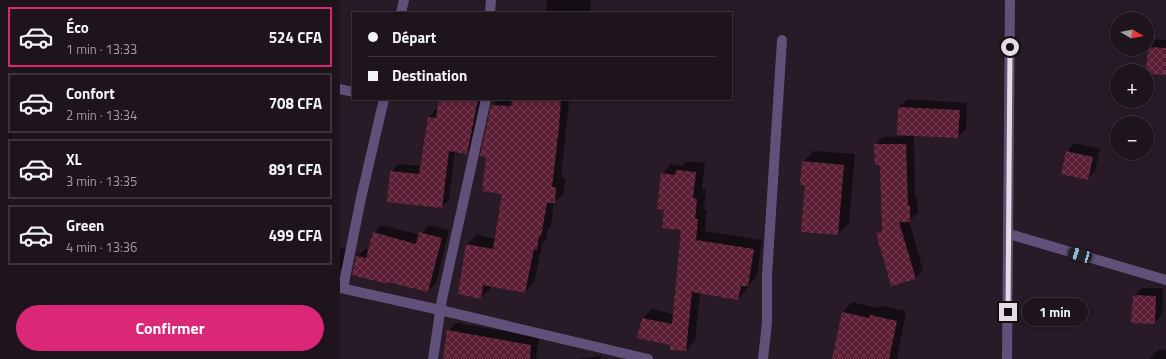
<!DOCTYPE html>
<html lang="fr">
<head>
<meta charset="utf-8">
<style>
  body { margin:0; font-family:"Titillium Web",sans-serif; background:#261d25; color:#f1f3f6; height:100vh; display:flex; flex-direction:column; font-size:15px; white-space:nowrap }
  * { box-sizing:border-box; margin:0 }
  p { font-size:13px; color:#a19ea3 }
  .icon { flex:none; width:22px; height:22px; fill:none; stroke:currentColor; stroke-width:2; stroke-linecap:round; stroke-linejoin:round }
  .map { position:relative; flex:1; overflow:hidden }
  .details { display:flex; flex-direction:column; background:#1e141c; width:340px }
  .details>* { flex:none }
  .guide { position:absolute; left:12px; top:12px; width:380px; height:88px; border-radius:0px; box-shadow:0 2px 6px #0003,0 0 0 1px #3c333b; display:grid; align-content:center; height:88px; padding:0 16px; background:#1e141c }
  .needle { width:26px; rotate:100deg }
  .buttons { position:absolute; left:770px; top:12px; display:grid; gap:8px }
  .buttons a { display:grid; place-items:center; width:44px; height:44px; border-radius:50%; background:#1e141c; box-shadow:0 2px 6px #0003,0 0 0 1px #3c333b; font-size:20px }
  .end { position:absolute; width:18px; height:18px; margin:-9px; border:5px solid #e5dbe3; background:#111; box-shadow:0 0 0 2px #111 }
  .from { border-radius:50% }
  .bubble { position:absolute; height:28px; border-radius:14px; background:#1e141c; box-shadow:0 2px 6px #0003,0 0 0 1px #3c333b; font-size:13px; font-weight:700; line-height:28px; text-align:center }
  .car { position:absolute; width:12px; height:24px; margin:-12px -6px; border-radius:5px; box-shadow:0 0 3px 1px #0007; background:linear-gradient(#222 24%,#8ab4d8 0 40%,#222 0 76%,#8ab4d8 0 86%,#222 0) }
  .guide b { display:flex; align-items:center; gap:14px; height:38px; font-size:15px }
  .guide b+b { border-top:1px solid #3c333b }
  .guide i { width:10px; height:10px; background:#f1f3f6 }
  ul { padding:7px 0 0; list-style:none }
  li { display:flex; align-items:center; gap:12px; height:60px; margin:0 8px 6px; padding:0 8px; border:2px solid #3c333b; border-radius:0px }
  li div { flex:1 }
  li b { display:block; font-size:15px }
  li em { font-style:normal; font-weight:700 }
  li.active { border-color:#db2777 }
  li>.icon { width:36px; height:36px; stroke-width:1.5 }
  .cta { display:flex; gap:8px; margin-top:auto; padding:8px 16px }
  .cta a { flex:1; height:46px; border-radius:24px; background:#db2777; color:#fff; font-size:16px; font-weight:700; line-height:46px; text-align:center }
  main { display:flex; flex:1; min-height:0 }
  .map>svg:first-child { display:block }
</style>
</head>
<body>
<main>
<section class="details">
<ul>
<li class="active"><svg class="icon" aria-label="car" viewBox="0 0 24 24"><path d="M5 17H2v-5l4-1 3-4h7l3 4 3 1v5h-3M9 17h6M6 11h13"/><circle cx="7" cy="17" r="2"/><circle cx="17" cy="17" r="2"/></svg><div><b>Éco</b><p>1 min · 13:33</p></div><em>524 CFA</em></li>
<li><svg class="icon" aria-label="car" viewBox="0 0 24 24"><path d="M5 17H2v-5l4-1 3-4h7l3 4 3 1v5h-3M9 17h6M6 11h13"/><circle cx="7" cy="17" r="2"/><circle cx="17" cy="17" r="2"/></svg><div><b>Confort</b><p>2 min · 13:34</p></div><em>708 CFA</em></li>
<li><svg class="icon" aria-label="car" viewBox="0 0 24 24"><path d="M5 17H2v-5l4-1 3-4h7l3 4 3 1v5h-3M9 17h6M6 11h13"/><circle cx="7" cy="17" r="2"/><circle cx="17" cy="17" r="2"/></svg><div><b>XL</b><p>3 min · 13:35</p></div><em>891 CFA</em></li>
<li><svg class="icon" aria-label="car" viewBox="0 0 24 24"><path d="M5 17H2v-5l4-1 3-4h7l3 4 3 1v5h-3M9 17h6M6 11h13"/><circle cx="7" cy="17" r="2"/><circle cx="17" cy="17" r="2"/></svg><div><b>Green</b><p>4 min · 13:36</p></div><em>499 CFA</em></li>
</ul>
<div class="cta"><a>Confirmer</a></div>
</section>
<div class="map">
<svg width="826" height="359" viewBox="0 0 826 359">
  <defs>
    <pattern id="building-cross-hatch" width="8" height="8" patternUnits="userSpaceOnUse"><rect width="8" height="8" fill="#5b1e34"/><path d="M0 0l8 8M0 8l8-8" fill="none" stroke="#723e51"/></pattern>
  </defs>
  <rect width="100%" height="100%" fill="#281a26"/>
  <path fill="#0007" d="M207,0H251L250,13H206Z
    M816,39L826,40V74L809,47Z
    M100,99H145L135,145L127,153L115,151L109,200L101,207L51,172L59,164L81,166L89,117L96,109L99,110Z
    M159,99H232L229,102L221,177L225,178L224,193L214,202L211,226L208,229L206,239L202,244L194,283L184,292L150,285V289L140,298L119,294L127,244L137,235L156,239L163,193L152,106Z
    M567,99L627,103L626,129L618,137L559,107Z
    M574,136L575,198H577L578,213L569,221L583,270L575,278L537,233L543,227L541,164L535,145L543,137Z
    M735,143L760,149L755,171L747,179L722,174L727,151Z
    M474,151L515,154L509,223L498,234L462,231L466,184L463,162Z
    M346,161L365,163L362,189L366,190L364,209L367,210L365,231L422,240L417,276L408,285L407,289L398,299L360,293L355,341L346,350L331,344L299,337L303,318L312,309L334,314L342,229L325,209L322,174L331,164L342,166Z
    M41,225L80,235L88,225L109,230L96,283L88,291L50,281L47,283L17,256L25,249H29L34,233Z
    M0,248L7,250L3,267L0,270Z
    M802,288H823L822,315L814,323L794,296Z
    M512,302L538,308L540,306L566,311L557,359H493L503,312Z
    M116,323L199,337L196,359H104L108,331Z
    M819,349L826,350V359H810L811,357Z
    M261,356V359H235H236Z"/>
  <path fill="url(#building-cross-hatch)" d="M808,47L826,48V75L807,74L806,71Z
    M99,99H138L127,154L109,151L102,208L47,202L50,171L79,174L88,117L96,118Z
    M172,99H221L219,127L212,187H216L215,203H207L201,236H199L197,250L194,249L185,293L143,285L141,299L118,294L126,244L153,249L162,194L142,191L146,159L145,157L140,156L151,105L171,106Z
    M558,107L620,110L618,138L557,135Z
    M534,144H566L568,206H570V222H559L576,279L551,286L536,233L542,231L540,165H535Z
    M726,151L753,157L748,180L721,174Z
    M462,161L504,165L498,235L461,232L465,185H460Z
    M336,170L356,172L353,198L357,199L355,219H358L356,240L414,249L408,286H401L398,300L352,292L346,351L330,350V345L297,338L302,318L332,324L341,230L322,228L324,210L317,209L321,173L335,175Z
    M33,232L76,244L79,232L102,238L88,292L48,282V284L12,275L16,256L26,258Z
    M793,295L816,296L815,324L791,323Z
    M502,312L529,318L530,315L557,321L549,359H492Z
    M107,330L191,345L190,359H103Z"/>
  <g fill="none" stroke-linecap="round" stroke-linejoin="round">
    <path stroke="#61507a" stroke-width="10" d="M61,13L64,0
      M150,13L151,0
      M0,89L13,92
      M669,234L826,280
      M0,288L100,310L308,359
      M3,288L21,198L44,99
      M93,359L102,299L146,99
      M423,359L427,322V275L442,40"/>
    <path stroke="#61507a" stroke-width="10" d="M667,359L670,0"/>
  </g>
  <g fill="none" stroke-linecap="round" stroke-linejoin="round">
    <path stroke="#e5dbe3" stroke-width="5" d="M668,312L670,47"/>
  </g>
</svg>
<div class="buttons">
<a><svg class="needle" viewBox="-14 -14 28 28"><path d="M0-13l5 13h-10z" fill="#e53935"/><path d="M0 13l5-13h-10z" fill="#a19ea3"/></svg></a>
<a>+</a>
<a>−</a>
</div>
<i class="end from" style="left:670px;top:47px"></i>
<i class="end" style="left:668px;top:312px"></i>
<div class="bubble" style="left:682px;top:298px;width:66px">1 min</div>
<i class="car" style="left:740px;top:255px;rotate:286deg"></i>
<div class="guide">
<b><i class="from"></i>Départ</b>
<b><i></i>Destination</b>
</div>
</div>
</main>
</body>
</html>
